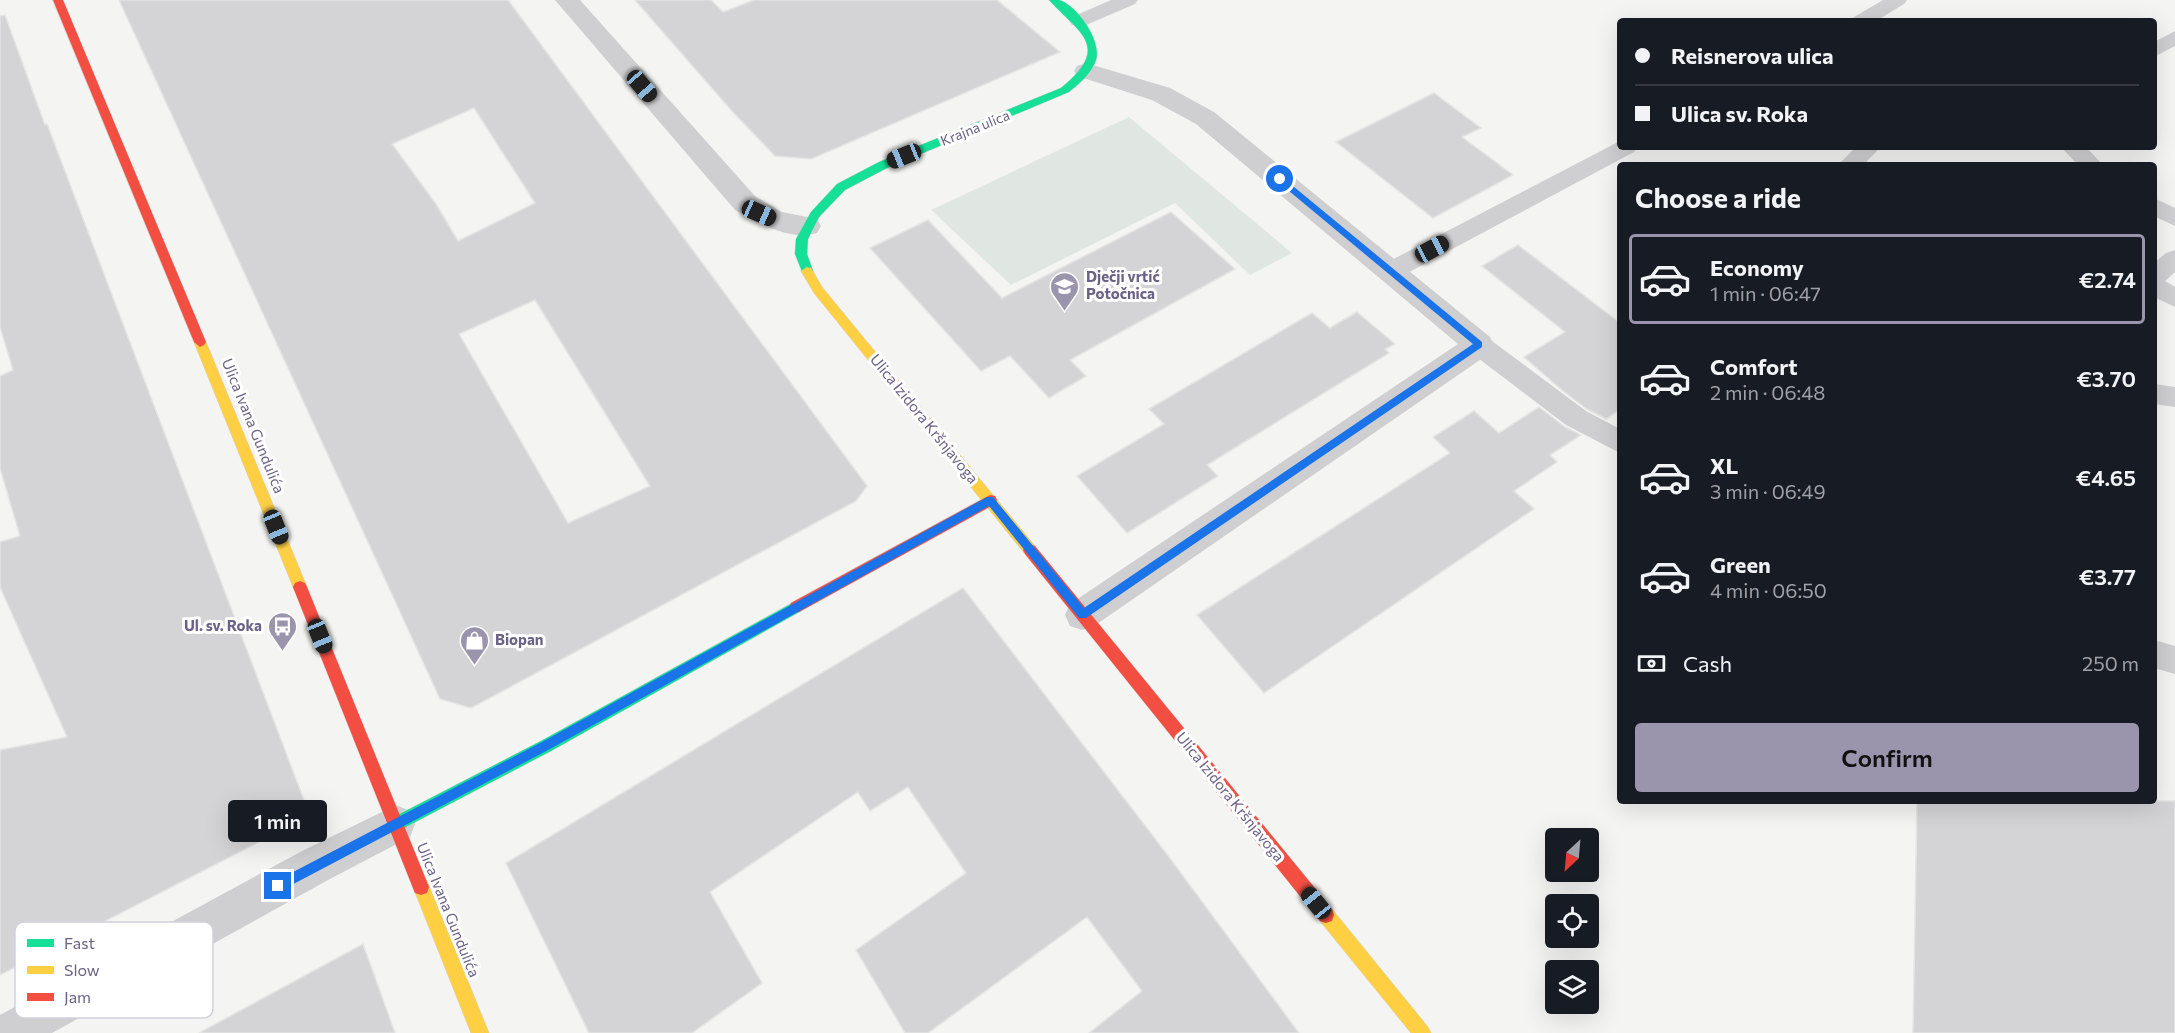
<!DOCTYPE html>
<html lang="en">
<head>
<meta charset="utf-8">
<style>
  body { margin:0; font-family:Commissioner,sans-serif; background:#242831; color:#f1f3f6; height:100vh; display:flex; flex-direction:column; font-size:22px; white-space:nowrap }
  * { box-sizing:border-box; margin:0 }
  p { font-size:20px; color:#9ea1a6 }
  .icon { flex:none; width:33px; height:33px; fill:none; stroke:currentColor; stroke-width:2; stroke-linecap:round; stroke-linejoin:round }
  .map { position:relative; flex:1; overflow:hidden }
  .drawer { position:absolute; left:1617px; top:162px; width:540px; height:642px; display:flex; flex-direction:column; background:#171b24; border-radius:6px; box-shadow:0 6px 24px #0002 }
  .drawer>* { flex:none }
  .hud { position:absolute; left:1617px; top:18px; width:540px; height:132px; border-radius:6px; box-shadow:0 6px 24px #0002; display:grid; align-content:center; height:132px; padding:0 18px; background:#171b24 }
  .needle { width:39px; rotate:206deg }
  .tools { position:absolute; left:1545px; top:828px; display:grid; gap:12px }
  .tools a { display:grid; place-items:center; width:54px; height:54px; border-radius:6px; background:#171b24; box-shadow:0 6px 24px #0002; font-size:30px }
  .end { position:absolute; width:27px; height:27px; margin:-14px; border:8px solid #1a73e8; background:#fff; box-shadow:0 0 0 3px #fff }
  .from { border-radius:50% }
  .bubble { position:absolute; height:42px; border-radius:6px; background:#171b24; box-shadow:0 6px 24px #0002; font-size:20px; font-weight:600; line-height:42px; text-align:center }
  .car { position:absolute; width:18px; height:36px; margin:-18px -9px; border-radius:8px; box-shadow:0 0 4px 2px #0007; background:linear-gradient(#222 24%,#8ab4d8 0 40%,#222 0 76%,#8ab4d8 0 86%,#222 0) }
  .hud b { display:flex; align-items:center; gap:21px; height:57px; font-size:22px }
  .hud b+b { border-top:2px solid #363941 }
  .hud i { width:15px; height:15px; background:#f1f3f6 }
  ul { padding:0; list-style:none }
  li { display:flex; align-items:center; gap:18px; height:90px; margin:0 12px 9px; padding:0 6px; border:3px solid transparent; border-radius:6px }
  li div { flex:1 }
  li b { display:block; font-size:22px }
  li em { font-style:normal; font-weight:600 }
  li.on { border-color:#9a95ac }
  li>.icon { width:54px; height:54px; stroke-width:1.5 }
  h2 { padding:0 18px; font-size:27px; line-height:72px }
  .pay { display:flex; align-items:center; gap:15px; height:66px; padding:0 18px; font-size:22px }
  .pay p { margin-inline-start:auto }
  .button { display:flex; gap:12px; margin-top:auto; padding:12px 18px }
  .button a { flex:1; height:69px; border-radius:6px; background:#9a95ac; color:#111; font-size:24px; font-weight:600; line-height:69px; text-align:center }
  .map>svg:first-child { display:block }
</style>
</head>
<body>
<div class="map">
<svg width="2175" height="1033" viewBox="0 0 2175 1033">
  <rect width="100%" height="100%" fill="#f4f5f3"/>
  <path fill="#e0e7e2" d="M1129,117L1292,253L1250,275L1175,203L1011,285L931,210Z"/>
  <path fill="#d4d3d5" stroke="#e4e4e3" stroke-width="1.5" fill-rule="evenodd" d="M119,0H508L867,486L856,501L471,708L440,699ZM474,108L535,203L458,241L436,204L392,144ZM535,300L650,486L568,523L459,334Z
    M635,0H711L723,12L754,0H997L1060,52L811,159L775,156L731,110Z
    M5,15L45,125L47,124L310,816L0,975V750L67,737L0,587V542L20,536L0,468V376L13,370L0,327V16Z
    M1434,93L1481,128L1462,137L1513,175L1433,218L1336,142Z
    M1171,212L1235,269L1070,360L1086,376L1049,398L1010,356L981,371L870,248L928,220L1002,298Z
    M1518,245L1620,323V409L1606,419L1587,409L1563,391L1524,357L1565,332L1482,266Z
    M1357,312L1395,344L1385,349L1389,353L1207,465L1218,476L1127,533L1077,476L1164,424L1149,409L1312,313L1330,328Z
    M1539,407L1565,427L1581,435L1550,455L1557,462L1514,491L1534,509L1264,693L1197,615L1450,453L1433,437L1474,411L1499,433Z
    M963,588L1169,857L1299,1033H1089L1142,991L1087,917L928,1033H905L856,950L966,873L908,787L870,811L858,792L710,892L762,983L692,1033H589L506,863Z
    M1917,801H2175V1033H1913Z
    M363,944L395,1033H199Z"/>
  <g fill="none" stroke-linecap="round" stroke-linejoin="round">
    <defs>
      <path id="fast" d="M1049,0C1052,0 1056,0 1059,0C1077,5 1102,41 1096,60C1091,74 1080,83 1069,92L887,168L845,190L819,217L808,239L807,254L813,271L811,274H803L795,254L796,239L811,212L837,184L879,162L1061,88C1112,46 1080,34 1049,0Z
        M796,601L801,603L803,607L801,611L551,751L402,829L396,832L390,829L388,824L390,819L541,741Z"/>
      <path id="slow" d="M807,267L811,268L822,287L1035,546L1037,550L1035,554L1030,556L1025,554L814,293L801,271Z
        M200,337L206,342L307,587L305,591L300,593L295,591L293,587L194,342Z
        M421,879L427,881L489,1033H471L413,887L415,881Z
        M1326,907L1332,909L1428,1027L1431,1033H1411L1320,921L1318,915L1320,909Z"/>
      <path id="jam" d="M53,0H63L206,342L204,345L200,347L194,342Z
        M990,495L995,496L997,500L995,504L801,611L796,613L791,611L789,607L791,603Z
        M1030,544L1035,546L1332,909L1334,915L1332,921L1326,923L1320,921L1025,554L1023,550L1025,546Z
        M300,581L305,583L307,587L429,887L427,893L421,895L415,893L293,587L295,583Z"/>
    </defs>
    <use href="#fast" stroke="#d2d1d4" stroke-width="1"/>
    <use href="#slow" stroke="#d2d1d4" stroke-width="1"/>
    <use href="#jam" stroke="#d2d1d4" stroke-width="1"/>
    <path fill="#cfced0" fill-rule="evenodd" d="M1111,0H1138L1135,4L1086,25H1072L1069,21L1072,17Z
      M1883,0H1907L1904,4L1876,21H1851L1854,17Z
      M2175,31V46L2154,57V42Z
      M1620,141V147H1637L1634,152L1400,277L1391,280L1382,277L1379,271L1382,265Z
      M1856,147H1881L1863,165H1838Z
      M2061,147H2086L2103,165H2078Z
      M2154,198L2175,208V226L2154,216Z
      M2175,250V272L2165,281L2175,287V307L2154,297V263L2166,253Z
      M1479,335L1488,338L1586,411L1620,429V453L1566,425L1470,352L1466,345L1470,338Z
      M2154,384L2175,387V407L2154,404Z
      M2154,640L2175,646V674L2154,668Z"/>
    <path fill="#cfced0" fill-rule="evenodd" d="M555,0H580L755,196L782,212L817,219L821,226L817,233C789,241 759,223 735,210Z
      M1086,63L1170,88L1214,112L1490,337L1494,345L1490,353L1094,626L1082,630L1070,626L1065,615L1070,604L1458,344L1196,124L1152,100L1077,76L1074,71L1077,66Z
      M396,805L410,811L415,824L410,837L330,879L52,1033H0V1015L302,851Z"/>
    <use href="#fast" fill="#16e098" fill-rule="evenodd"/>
    <use href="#slow" fill="#ffcf43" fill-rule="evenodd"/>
    <use href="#jam" fill="#f24e42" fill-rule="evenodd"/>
  </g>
  <path fill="#1a73e8" d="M1277,177H1282L1482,342V347L1086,618H1079L989,506L550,749L282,890H274V882L542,742L987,497H993L1084,608L1473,344L1277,181Z"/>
  <defs>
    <symbol id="school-pin" viewBox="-11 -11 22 30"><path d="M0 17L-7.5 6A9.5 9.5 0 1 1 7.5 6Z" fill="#9a95ac" stroke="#fff"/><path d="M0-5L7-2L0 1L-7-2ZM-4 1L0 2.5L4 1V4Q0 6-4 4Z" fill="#fff"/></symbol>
    <symbol id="bus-pin" viewBox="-11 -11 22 30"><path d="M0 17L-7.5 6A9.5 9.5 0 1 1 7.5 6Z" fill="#9a95ac" stroke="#fff"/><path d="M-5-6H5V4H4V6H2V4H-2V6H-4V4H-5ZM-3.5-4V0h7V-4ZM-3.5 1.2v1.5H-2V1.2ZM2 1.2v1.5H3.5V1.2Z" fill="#fff"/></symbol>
    <symbol id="shop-pin" viewBox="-11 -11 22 30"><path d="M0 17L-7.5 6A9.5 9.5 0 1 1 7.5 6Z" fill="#9a95ac" stroke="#fff"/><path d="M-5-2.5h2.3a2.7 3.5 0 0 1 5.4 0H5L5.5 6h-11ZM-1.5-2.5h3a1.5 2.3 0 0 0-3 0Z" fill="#fff"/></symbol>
  </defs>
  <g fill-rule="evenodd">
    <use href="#school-pin" x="1048" y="270" width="33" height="45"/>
    <use href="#bus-pin" x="266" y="610" width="33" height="45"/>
    <use href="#shop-pin" x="458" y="624" width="33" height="45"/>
  </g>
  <g text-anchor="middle" stroke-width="6" stroke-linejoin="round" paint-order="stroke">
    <g font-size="14" fill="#6a6286" stroke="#fff">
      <text transform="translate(975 128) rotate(-22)" y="5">Krajna ulica</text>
    </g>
    <g font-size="15" font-weight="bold" fill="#6a6286" stroke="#fff" text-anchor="start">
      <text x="1086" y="282">Dječji vrtić<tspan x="1086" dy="17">Potočnica</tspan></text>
      <text x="262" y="631" text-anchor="end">Ul. sv. Roka</text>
      <text x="495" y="645">Biopan</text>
    </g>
    <g font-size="15" fill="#6a6286" stroke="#fff">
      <text transform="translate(924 419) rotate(51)" y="5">Ulica Izidora Kršnjavoga</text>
      <text transform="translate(253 426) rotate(68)" y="5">Ulica Ivana Gundulića</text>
      <text transform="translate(1230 797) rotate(51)" y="5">Ulica Izidora Kršnjavoga</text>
      <text transform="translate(448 910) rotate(68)" y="5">Ulica Ivana Gundulića</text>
    </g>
  </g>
  <rect x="15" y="922" width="198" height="96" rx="9" fill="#fff" stroke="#d2d0db" stroke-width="1.5"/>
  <rect x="27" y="939" width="27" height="8" fill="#16e098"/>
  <rect x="27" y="966" width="27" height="8" fill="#ffcf43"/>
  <rect x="27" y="993" width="27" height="8" fill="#f24e42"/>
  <g font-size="16" fill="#6a6286">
    <text x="64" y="949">Fast</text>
    <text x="64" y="976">Slow</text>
    <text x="64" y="1003">Jam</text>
  </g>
</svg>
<div class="tools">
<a><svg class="needle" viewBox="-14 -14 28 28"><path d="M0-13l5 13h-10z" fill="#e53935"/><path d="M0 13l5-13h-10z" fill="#9ea1a6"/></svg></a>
<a><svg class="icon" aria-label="locate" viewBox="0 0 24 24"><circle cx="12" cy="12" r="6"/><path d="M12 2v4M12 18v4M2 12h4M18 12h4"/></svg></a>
<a><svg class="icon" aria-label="layers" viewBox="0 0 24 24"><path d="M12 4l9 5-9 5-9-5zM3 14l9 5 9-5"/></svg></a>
</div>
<i class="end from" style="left:1280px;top:179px"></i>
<i class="end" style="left:278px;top:886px"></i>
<div class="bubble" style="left:228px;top:800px;width:99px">1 min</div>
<i class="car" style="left:642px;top:86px;rotate:139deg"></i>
<i class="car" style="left:904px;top:156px;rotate:248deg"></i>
<i class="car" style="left:759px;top:213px;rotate:114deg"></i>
<i class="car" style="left:1432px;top:249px;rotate:62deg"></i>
<i class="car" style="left:276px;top:527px;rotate:158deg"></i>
<i class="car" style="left:320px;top:636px;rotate:158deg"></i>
<i class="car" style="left:1316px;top:903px;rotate:321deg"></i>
<div class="hud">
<b><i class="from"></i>Reisnerova ulica</b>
<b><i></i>Ulica sv. Roka</b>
</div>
<section class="drawer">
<h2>Choose a ride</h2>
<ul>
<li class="on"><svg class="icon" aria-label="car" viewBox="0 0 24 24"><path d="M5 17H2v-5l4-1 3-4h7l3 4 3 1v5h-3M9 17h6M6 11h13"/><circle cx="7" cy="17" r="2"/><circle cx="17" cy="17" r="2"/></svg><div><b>Economy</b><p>1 min · 06:47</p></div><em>€2.74</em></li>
<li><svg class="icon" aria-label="car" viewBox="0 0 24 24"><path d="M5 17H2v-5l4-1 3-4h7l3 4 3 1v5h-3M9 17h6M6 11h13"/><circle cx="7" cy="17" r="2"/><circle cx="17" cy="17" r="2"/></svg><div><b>Comfort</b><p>2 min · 06:48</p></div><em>€3.70</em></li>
<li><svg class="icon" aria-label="car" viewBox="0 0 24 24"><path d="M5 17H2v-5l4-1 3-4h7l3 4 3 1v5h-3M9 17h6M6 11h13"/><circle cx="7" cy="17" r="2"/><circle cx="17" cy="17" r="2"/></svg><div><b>XL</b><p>3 min · 06:49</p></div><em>€4.65</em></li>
<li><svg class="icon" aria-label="car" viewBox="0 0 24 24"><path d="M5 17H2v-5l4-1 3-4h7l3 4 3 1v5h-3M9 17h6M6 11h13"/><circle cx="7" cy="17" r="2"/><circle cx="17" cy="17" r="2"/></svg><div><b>Green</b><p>4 min · 06:50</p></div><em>€3.77</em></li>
</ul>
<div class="pay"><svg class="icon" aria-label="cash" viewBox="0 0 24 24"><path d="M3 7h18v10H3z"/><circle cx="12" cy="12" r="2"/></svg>Cash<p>250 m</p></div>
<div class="button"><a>Confirm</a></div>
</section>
</div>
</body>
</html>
